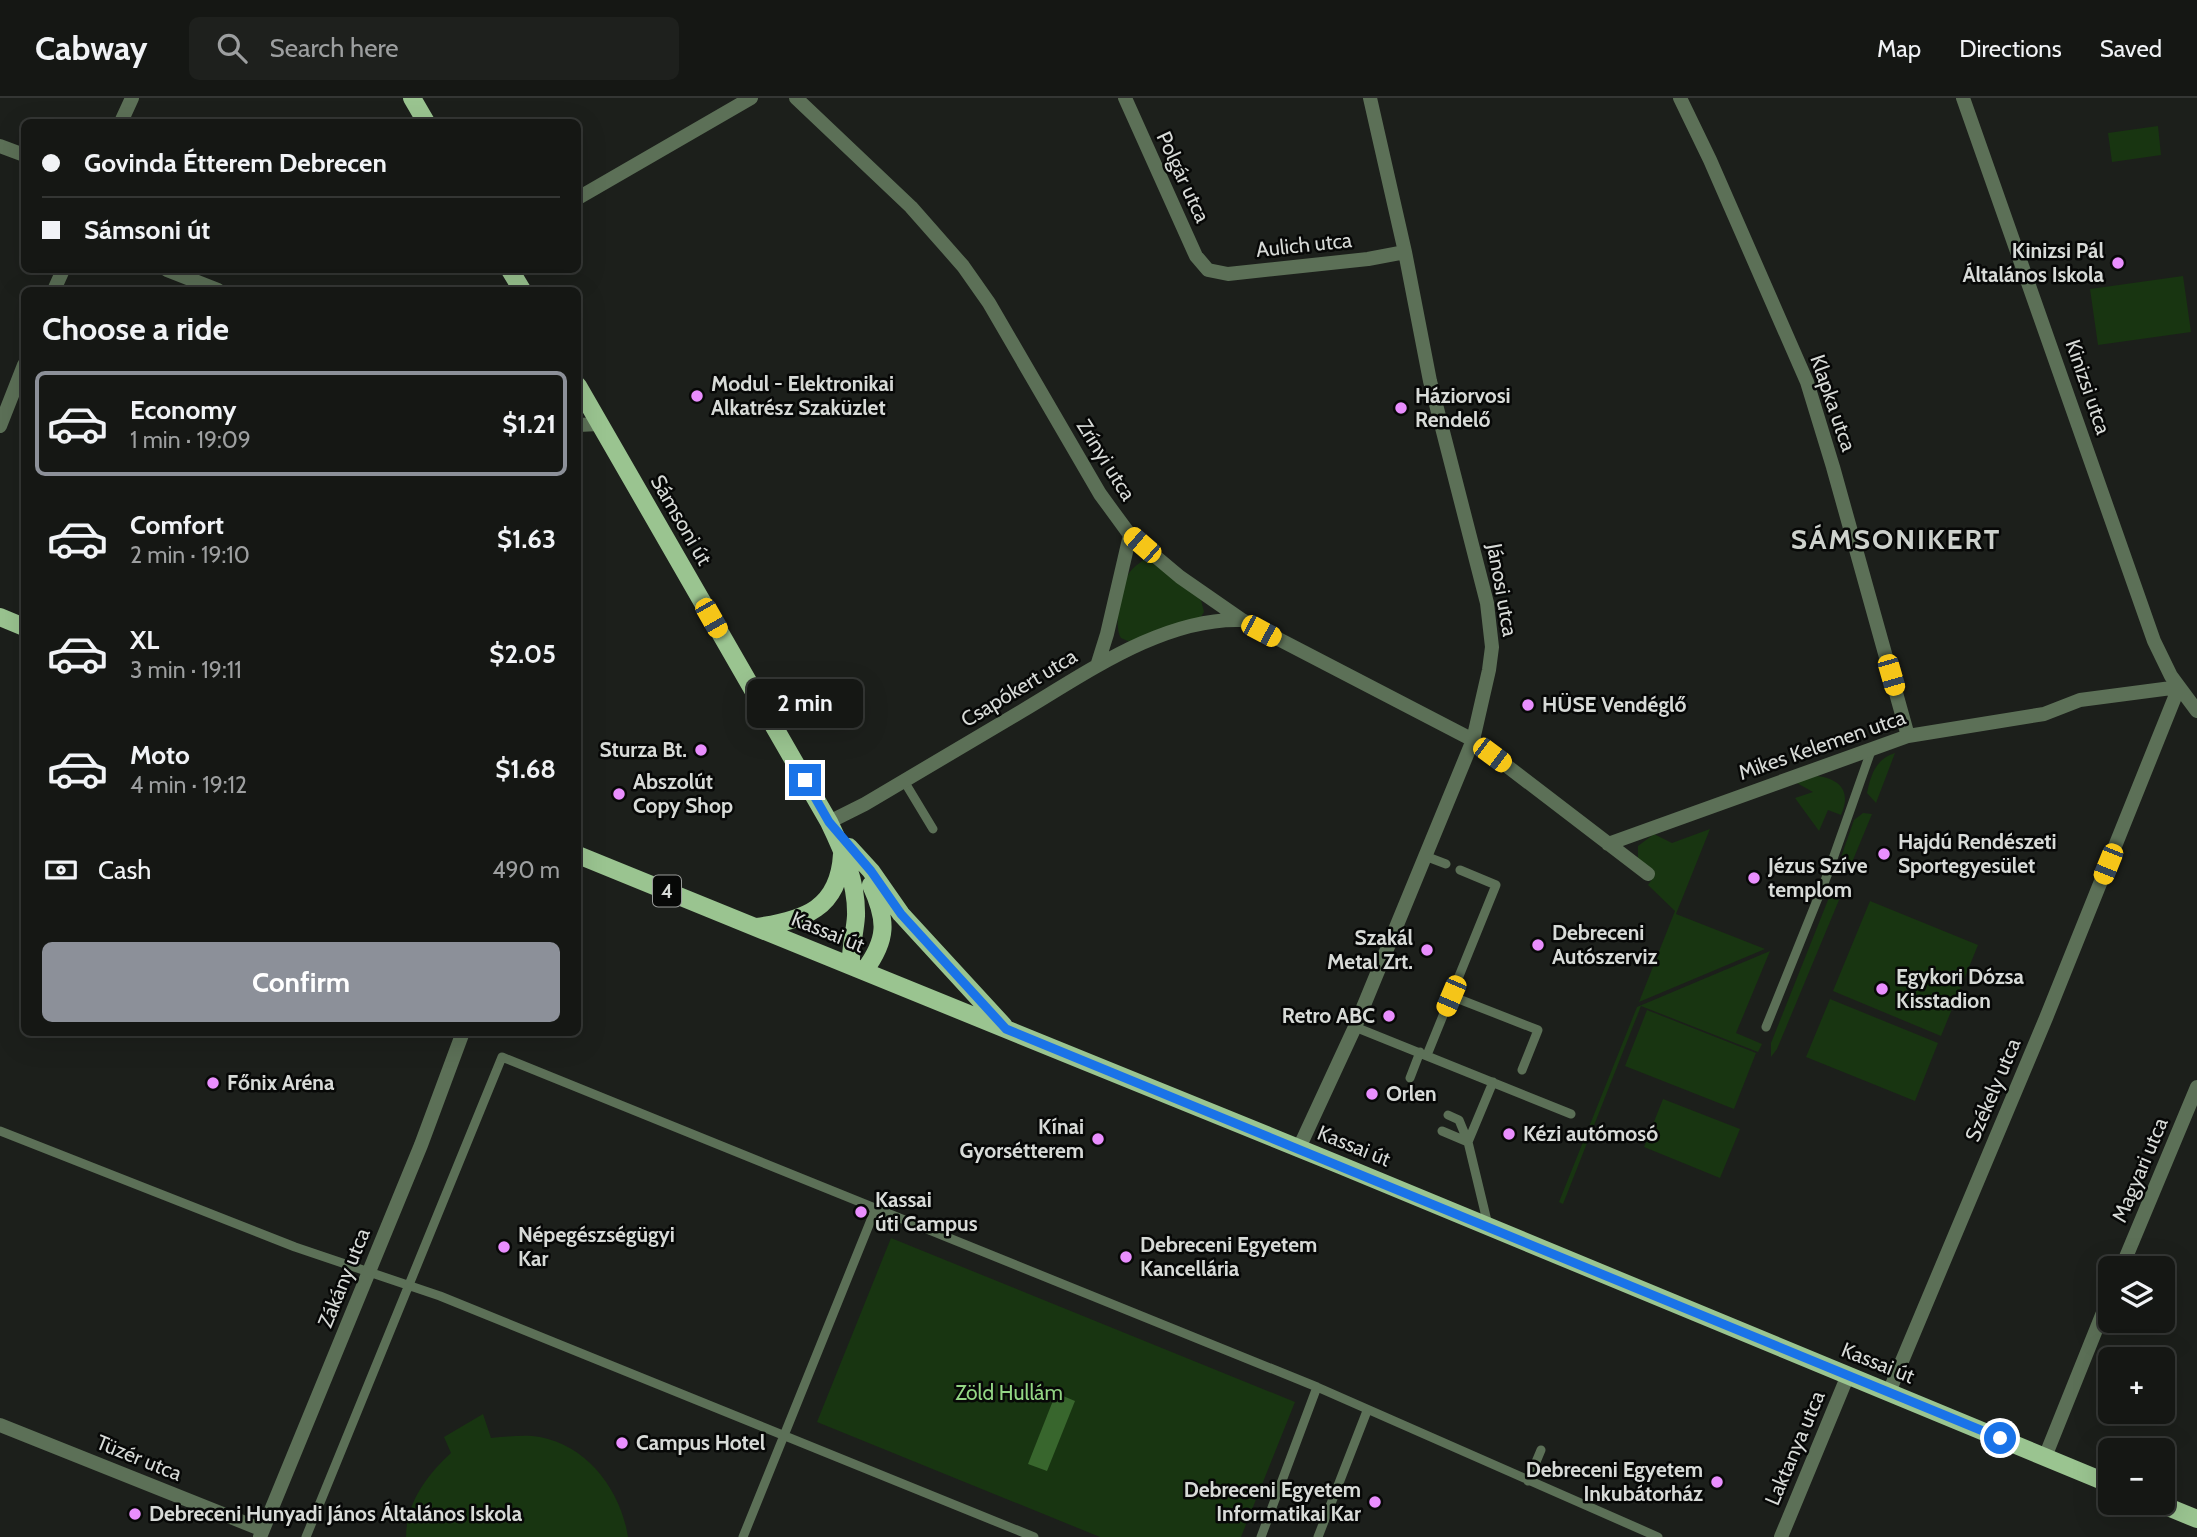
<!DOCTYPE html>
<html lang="en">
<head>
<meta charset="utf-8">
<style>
  body { margin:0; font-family:Cabin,sans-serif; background:#1e201d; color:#f1f3f6; height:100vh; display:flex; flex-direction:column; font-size:26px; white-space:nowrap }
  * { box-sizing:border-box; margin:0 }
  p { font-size:23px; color:#9d9fa0 }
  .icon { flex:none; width:38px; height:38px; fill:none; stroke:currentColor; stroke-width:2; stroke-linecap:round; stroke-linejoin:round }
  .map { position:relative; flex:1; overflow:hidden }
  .details { position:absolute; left:21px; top:189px; width:560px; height:749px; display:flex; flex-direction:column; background:#151714; border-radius:10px; box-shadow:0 7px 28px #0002,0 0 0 2px #343634 }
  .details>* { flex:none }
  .banner { position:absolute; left:21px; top:21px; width:560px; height:154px; border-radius:10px; box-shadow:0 7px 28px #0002,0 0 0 2px #343634; display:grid; align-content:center; height:154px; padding:0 21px; background:#151714 }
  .controls { position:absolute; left:2098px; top:1158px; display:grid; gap:14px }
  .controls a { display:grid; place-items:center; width:77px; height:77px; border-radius:10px; background:#151714; box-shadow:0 7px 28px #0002,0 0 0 2px #343634; font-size:35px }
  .end { position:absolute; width:32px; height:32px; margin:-16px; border:9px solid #1a73e8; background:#fff; box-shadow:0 0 0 4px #fff }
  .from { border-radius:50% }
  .bubble { position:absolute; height:49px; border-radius:10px; background:#151714; box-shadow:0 7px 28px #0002,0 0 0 2px #343634; font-size:23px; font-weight:800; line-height:49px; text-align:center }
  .car { position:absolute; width:21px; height:42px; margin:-21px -10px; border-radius:9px; box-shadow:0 0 5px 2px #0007; background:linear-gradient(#f5c518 24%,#345 0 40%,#f5c518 0 76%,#345 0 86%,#f5c518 0) }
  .banner b { display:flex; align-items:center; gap:24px; height:66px; font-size:26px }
  .banner b+b { border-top:2px solid #343634 }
  .banner i { width:18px; height:18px; background:#f1f3f6 }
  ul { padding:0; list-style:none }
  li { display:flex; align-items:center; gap:21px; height:105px; margin:0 14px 10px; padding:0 7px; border:4px solid transparent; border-radius:10px }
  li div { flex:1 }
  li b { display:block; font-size:26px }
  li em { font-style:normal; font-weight:800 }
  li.on { border-color:#8c9099 }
  li>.icon { width:63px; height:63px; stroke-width:1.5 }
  h2 { padding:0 21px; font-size:32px; line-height:84px }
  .pay { display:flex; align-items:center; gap:18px; height:77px; padding:0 21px; font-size:26px }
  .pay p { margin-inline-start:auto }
  .button { display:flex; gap:14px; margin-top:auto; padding:14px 21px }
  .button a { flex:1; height:80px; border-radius:10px; background:#8c9099; color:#fff; font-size:28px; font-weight:800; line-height:80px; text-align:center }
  header { display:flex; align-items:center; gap:42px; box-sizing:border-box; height:98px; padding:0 35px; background:#151714; border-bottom:2px solid #343634 }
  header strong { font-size:33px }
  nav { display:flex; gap:38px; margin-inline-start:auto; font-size:24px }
  .search { width:490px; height:63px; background:#1e201d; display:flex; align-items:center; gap:18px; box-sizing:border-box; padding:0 24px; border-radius:10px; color:#9d9fa0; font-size:26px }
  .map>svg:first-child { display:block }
</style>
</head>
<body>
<header>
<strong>Cabway</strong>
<div class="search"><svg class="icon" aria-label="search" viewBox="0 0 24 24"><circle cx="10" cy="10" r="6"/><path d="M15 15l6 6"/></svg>Search here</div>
<nav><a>Map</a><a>Directions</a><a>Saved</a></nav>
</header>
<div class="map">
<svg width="2197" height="1439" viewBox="0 0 2197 1439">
  <rect width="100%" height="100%" fill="#1c1f1b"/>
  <path fill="#183511" d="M2158,28L2161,57L2112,64L2108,35Z
    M2183,178L2191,234L2098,247L2090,191Z
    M1145,461H1149L1201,502L1204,514L1199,522L1130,544L1121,540C1113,528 1121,490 1128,477C1132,470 1138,466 1145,461Z
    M1895,655L1876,705L1867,695C1871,676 1876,661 1895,655Z
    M1817,678C1842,681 1851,695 1841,717L1828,712L1819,733L1795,700L1813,694L1795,684Z
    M1863,715L1872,716L1848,774L1843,770L1840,762L1854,722Z
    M1710,731L1676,816L1765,851L1639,904L1675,813L1648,787L1655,777L1638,761V748L1654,736L1672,745Z
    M1838,789L1844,790L1777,951L1771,959V945L1830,797Z
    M1870,803L1978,847L1941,938L1833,893Z
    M1770,853L1736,935L1762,946L1758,954L1641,908L1563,1106L1559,1104L1637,909Z
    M1830,901L1938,945L1915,1003L1806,959Z
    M1647,912L1756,955L1734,1011L1625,968Z
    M1663,1001L1740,1031L1720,1080L1644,1049Z
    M891,1140L1295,1304L1241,1439H1100L817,1324Z
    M483,1316L491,1340C506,1339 524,1336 540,1339C588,1348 621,1393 628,1439H406C406,1405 427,1377 451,1355L444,1339Z"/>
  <path fill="#38662d" d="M1056,1295L1075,1303L1047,1373L1028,1366Z"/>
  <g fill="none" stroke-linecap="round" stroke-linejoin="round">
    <path stroke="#5c7057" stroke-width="9" d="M904,683L933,731
      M1425,758L1446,766
      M1451,898L1538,932L1522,972
      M1355,929L1571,1016
      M1766,929L1828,775L1871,653
      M1427,957L1496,787L1460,772
      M1410,980L1420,954
      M1448,1017L1459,1022L1468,1044L1488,1127
      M0,1033L295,1149L440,1198L1034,1439
      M1442,1033L1468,1044
      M1468,1044L1493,984
      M1317,1289L1658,1439
      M1528,1383L1541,1352
      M306,1439L502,959L1317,1289L1261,1439
      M743,1439L875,1112
      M1318,1439L1367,1313"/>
    <path stroke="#5c7057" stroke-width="14" d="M796,0L911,109L963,168L989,205L1100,396L1130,437L1180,479L1242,522L1473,642L1648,776
      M1125,0L1196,158L1208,172L1228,176L1368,161L1405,154
      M1680,0L1710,62L1807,284L1833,369L1908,638
      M1963,0L2154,543L2171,578L2197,613
      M121,24L132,0
      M0,48L24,57
      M578,100L751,0
      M167,172L218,192
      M54,192L63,172
      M578,327L599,326
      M0,328L24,267
      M1097,568L1107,536L1130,437
      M829,724L865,706C918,675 970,644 1022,613C1086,575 1164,519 1242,522
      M1608,746L1908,638L2044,616L2080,602L2179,589
      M1299,1050L1355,929L1473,642L1489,572L1492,549L1487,505L1430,283L1405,154L1370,0
      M2121,1171L2197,989
      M1889,1294L2046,920L2179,589
      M0,1327L263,1432
      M2045,1359L2110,1197
      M260,1439L421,1047L463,934
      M1781,1439L1848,1277"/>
    <path stroke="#9ac490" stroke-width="18" d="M412,0L426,24
      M510,172L522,192
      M578,288L829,724C843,753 857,784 856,818C855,835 850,850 851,867
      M0,519L24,529
      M849,749L871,773L901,816L1004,928
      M578,757L1340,1067L2110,1386
      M757,829C804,822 839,811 842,756
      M864,873C888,841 887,822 871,787
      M2158,1405L2197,1421"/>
  </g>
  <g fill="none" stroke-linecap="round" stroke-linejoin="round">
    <path stroke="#1a73e8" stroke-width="9" d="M805,682L829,724L871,773L901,816L1006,931L2000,1340"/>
  </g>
  <g fill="#e98efe" stroke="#070807" stroke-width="2.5">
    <circle cx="2118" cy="165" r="7"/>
    <circle cx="697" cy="298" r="7"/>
    <circle cx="1401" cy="310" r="7"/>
    <circle cx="1528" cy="607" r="7"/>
    <circle cx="701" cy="652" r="7"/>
    <circle cx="619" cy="696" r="7"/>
    <circle cx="1884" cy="756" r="7"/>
    <circle cx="1754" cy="780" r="7"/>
    <circle cx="1538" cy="847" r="7"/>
    <circle cx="1427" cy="852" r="7"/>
    <circle cx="1882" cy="891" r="7"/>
    <circle cx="1389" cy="918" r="7"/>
    <circle cx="213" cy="985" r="7"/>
    <circle cx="1372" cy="996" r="7"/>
    <circle cx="1509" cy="1036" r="7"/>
    <circle cx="1098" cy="1041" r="7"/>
    <circle cx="861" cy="1114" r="7"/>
    <circle cx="504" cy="1149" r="7"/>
    <circle cx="1126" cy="1159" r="7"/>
    <circle cx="622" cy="1345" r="7"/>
    <circle cx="1717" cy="1384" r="7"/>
    <circle cx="1375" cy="1404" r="7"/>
    <circle cx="135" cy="1416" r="7"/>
  </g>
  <g text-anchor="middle" stroke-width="5" stroke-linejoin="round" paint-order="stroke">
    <rect fill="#070807" stroke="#999b99" stroke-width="2" x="653" y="777.5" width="28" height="31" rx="5"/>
    <g font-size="19" font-weight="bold" fill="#d7dad7">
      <text x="667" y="800">4</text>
    </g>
    <g font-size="21" fill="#d7dad7" stroke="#070807">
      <text transform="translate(1183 79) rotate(65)" y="7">Polgár utca</text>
      <text transform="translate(1304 147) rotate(-6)" y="7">Aulich utca</text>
      <text transform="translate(2088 289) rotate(71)" y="7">Kinizsi utca</text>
      <text transform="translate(1833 305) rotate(71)" y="7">Klapka utca</text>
      <text transform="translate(1106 362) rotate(58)" y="7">Zrínyi utca</text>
      <text transform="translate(681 422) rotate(60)" y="7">Sámsoni út</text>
      <text transform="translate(1502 492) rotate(80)" y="7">Jánosi utca</text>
      <text transform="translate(1019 590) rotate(-31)" y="7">Csapókert utca</text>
      <text transform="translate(1822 647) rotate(-19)" y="7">Mikes Kelemen utca</text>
      <text transform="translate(828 834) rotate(22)" y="7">Kassai út</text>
      <text transform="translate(1993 992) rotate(-67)" y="7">Székely utca</text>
      <text transform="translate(1354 1048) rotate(22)" y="7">Kassai út</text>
      <text transform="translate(2140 1072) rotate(-67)" y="7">Magyari utca</text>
      <text transform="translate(344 1180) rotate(-68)" y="7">Zákány utca</text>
      <text transform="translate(1878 1265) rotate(22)" y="7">Kassai út</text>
      <text transform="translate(1795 1350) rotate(-67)" y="7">Laktanya utca</text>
      <text transform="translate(139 1360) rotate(22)" y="7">Tüzér utca</text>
    </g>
    <g font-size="21" font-weight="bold" fill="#d7dad7" stroke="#070807" text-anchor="start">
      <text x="2104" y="160" text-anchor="end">Kinizsi Pál<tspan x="2104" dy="24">Általános Iskola</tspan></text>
      <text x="711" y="293">Modul - Elektronikai<tspan x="711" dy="24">Alkatrész Szaküzlet</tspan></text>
      <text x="1415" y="305">Háziorvosi<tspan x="1415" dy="24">Rendelő</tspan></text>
      <text x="1542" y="614">HÜSE Vendéglő</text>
      <text x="687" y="659" text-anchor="end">Sturza Bt.</text>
      <text x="633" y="691">Abszolút<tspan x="633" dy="24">Copy Shop</tspan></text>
      <text x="1898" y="751">Hajdú Rendészeti<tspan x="1898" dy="24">Sportegyesület</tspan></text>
      <text x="1768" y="775">Jézus Szíve<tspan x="1768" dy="24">templom</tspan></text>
      <text x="1552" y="842">Debreceni<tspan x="1552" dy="24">Autószerviz</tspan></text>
      <text x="1413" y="847" text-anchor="end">Szakál<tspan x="1413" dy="24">Metal Zrt.</tspan></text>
      <text x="1896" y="886">Egykori Dózsa<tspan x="1896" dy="24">Kisstadion</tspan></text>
      <text x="1375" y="925" text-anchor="end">Retro ABC</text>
      <text x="227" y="992">Főnix Aréna</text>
      <text x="1386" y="1003">Orlen</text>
      <text x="1084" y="1036" text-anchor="end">Kínai<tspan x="1084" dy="24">Gyorsétterem</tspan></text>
      <text x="1523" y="1043">Kézi autómosó</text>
      <text x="875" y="1109">Kassai<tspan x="875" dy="24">úti Campus</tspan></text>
      <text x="518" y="1144">Népegészségügyi<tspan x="518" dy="24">Kar</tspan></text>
      <text x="1140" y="1154">Debreceni Egyetem<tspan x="1140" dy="24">Kancellária</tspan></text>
      <text x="636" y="1352">Campus Hotel</text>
      <text x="1703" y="1379" text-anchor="end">Debreceni Egyetem<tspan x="1703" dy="24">Inkubátorház</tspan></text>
      <text x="1361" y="1399" text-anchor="end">Debreceni Egyetem<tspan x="1361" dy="24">Informatikai Kar</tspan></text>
      <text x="149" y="1423">Debreceni Hunyadi János Általános Iskola</text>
    </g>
    <g font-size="21" fill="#93d684" stroke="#070807">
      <text x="1009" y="1302">Zöld Hullám</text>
    </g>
    <g font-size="28" font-weight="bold" letter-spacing="2" fill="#cdd1cc" stroke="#070807">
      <text x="1896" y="451">SÁMSONIKERT</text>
    </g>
  </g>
</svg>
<div class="controls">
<a><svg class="icon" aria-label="layers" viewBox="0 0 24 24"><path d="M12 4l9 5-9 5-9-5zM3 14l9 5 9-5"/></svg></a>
<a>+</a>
<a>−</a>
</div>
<i class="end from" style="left:2000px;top:1340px"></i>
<i class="end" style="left:805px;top:682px"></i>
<div class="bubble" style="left:747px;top:581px;width:116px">2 min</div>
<i class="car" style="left:1142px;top:447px;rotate:311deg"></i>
<i class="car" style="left:711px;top:520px;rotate:150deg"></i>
<i class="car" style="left:1261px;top:533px;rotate:118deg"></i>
<i class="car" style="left:1891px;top:577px;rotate:164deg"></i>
<i class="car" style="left:1492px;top:657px;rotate:127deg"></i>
<i class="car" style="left:2108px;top:766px;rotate:202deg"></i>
<i class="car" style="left:1451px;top:898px;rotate:203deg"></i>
<div class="banner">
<b><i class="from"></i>Govinda Étterem Debrecen</b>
<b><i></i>Sámsoni út</b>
</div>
<section class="details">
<h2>Choose a ride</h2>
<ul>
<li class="on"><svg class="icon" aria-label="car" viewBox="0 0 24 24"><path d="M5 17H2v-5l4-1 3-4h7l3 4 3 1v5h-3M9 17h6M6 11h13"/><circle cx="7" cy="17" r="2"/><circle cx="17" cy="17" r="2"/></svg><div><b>Economy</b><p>1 min · 19:09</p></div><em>$1.21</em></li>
<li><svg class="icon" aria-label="car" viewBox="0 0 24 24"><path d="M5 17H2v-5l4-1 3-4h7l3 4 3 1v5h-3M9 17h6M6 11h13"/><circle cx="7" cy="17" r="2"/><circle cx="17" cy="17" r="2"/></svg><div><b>Comfort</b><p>2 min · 19:10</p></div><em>$1.63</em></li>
<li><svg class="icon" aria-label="car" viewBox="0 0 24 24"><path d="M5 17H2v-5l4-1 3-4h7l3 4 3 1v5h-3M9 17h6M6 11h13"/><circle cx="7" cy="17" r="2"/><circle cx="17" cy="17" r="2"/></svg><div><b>XL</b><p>3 min · 19:11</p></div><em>$2.05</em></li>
<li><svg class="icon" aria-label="car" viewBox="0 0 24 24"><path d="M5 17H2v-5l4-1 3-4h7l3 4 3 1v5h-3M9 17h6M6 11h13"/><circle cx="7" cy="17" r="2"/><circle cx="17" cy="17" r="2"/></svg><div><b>Moto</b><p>4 min · 19:12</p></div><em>$1.68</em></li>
</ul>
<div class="pay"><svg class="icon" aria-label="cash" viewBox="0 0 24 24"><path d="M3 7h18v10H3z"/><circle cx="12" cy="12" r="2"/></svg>Cash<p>490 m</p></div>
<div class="button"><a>Confirm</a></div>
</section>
</div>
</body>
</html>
